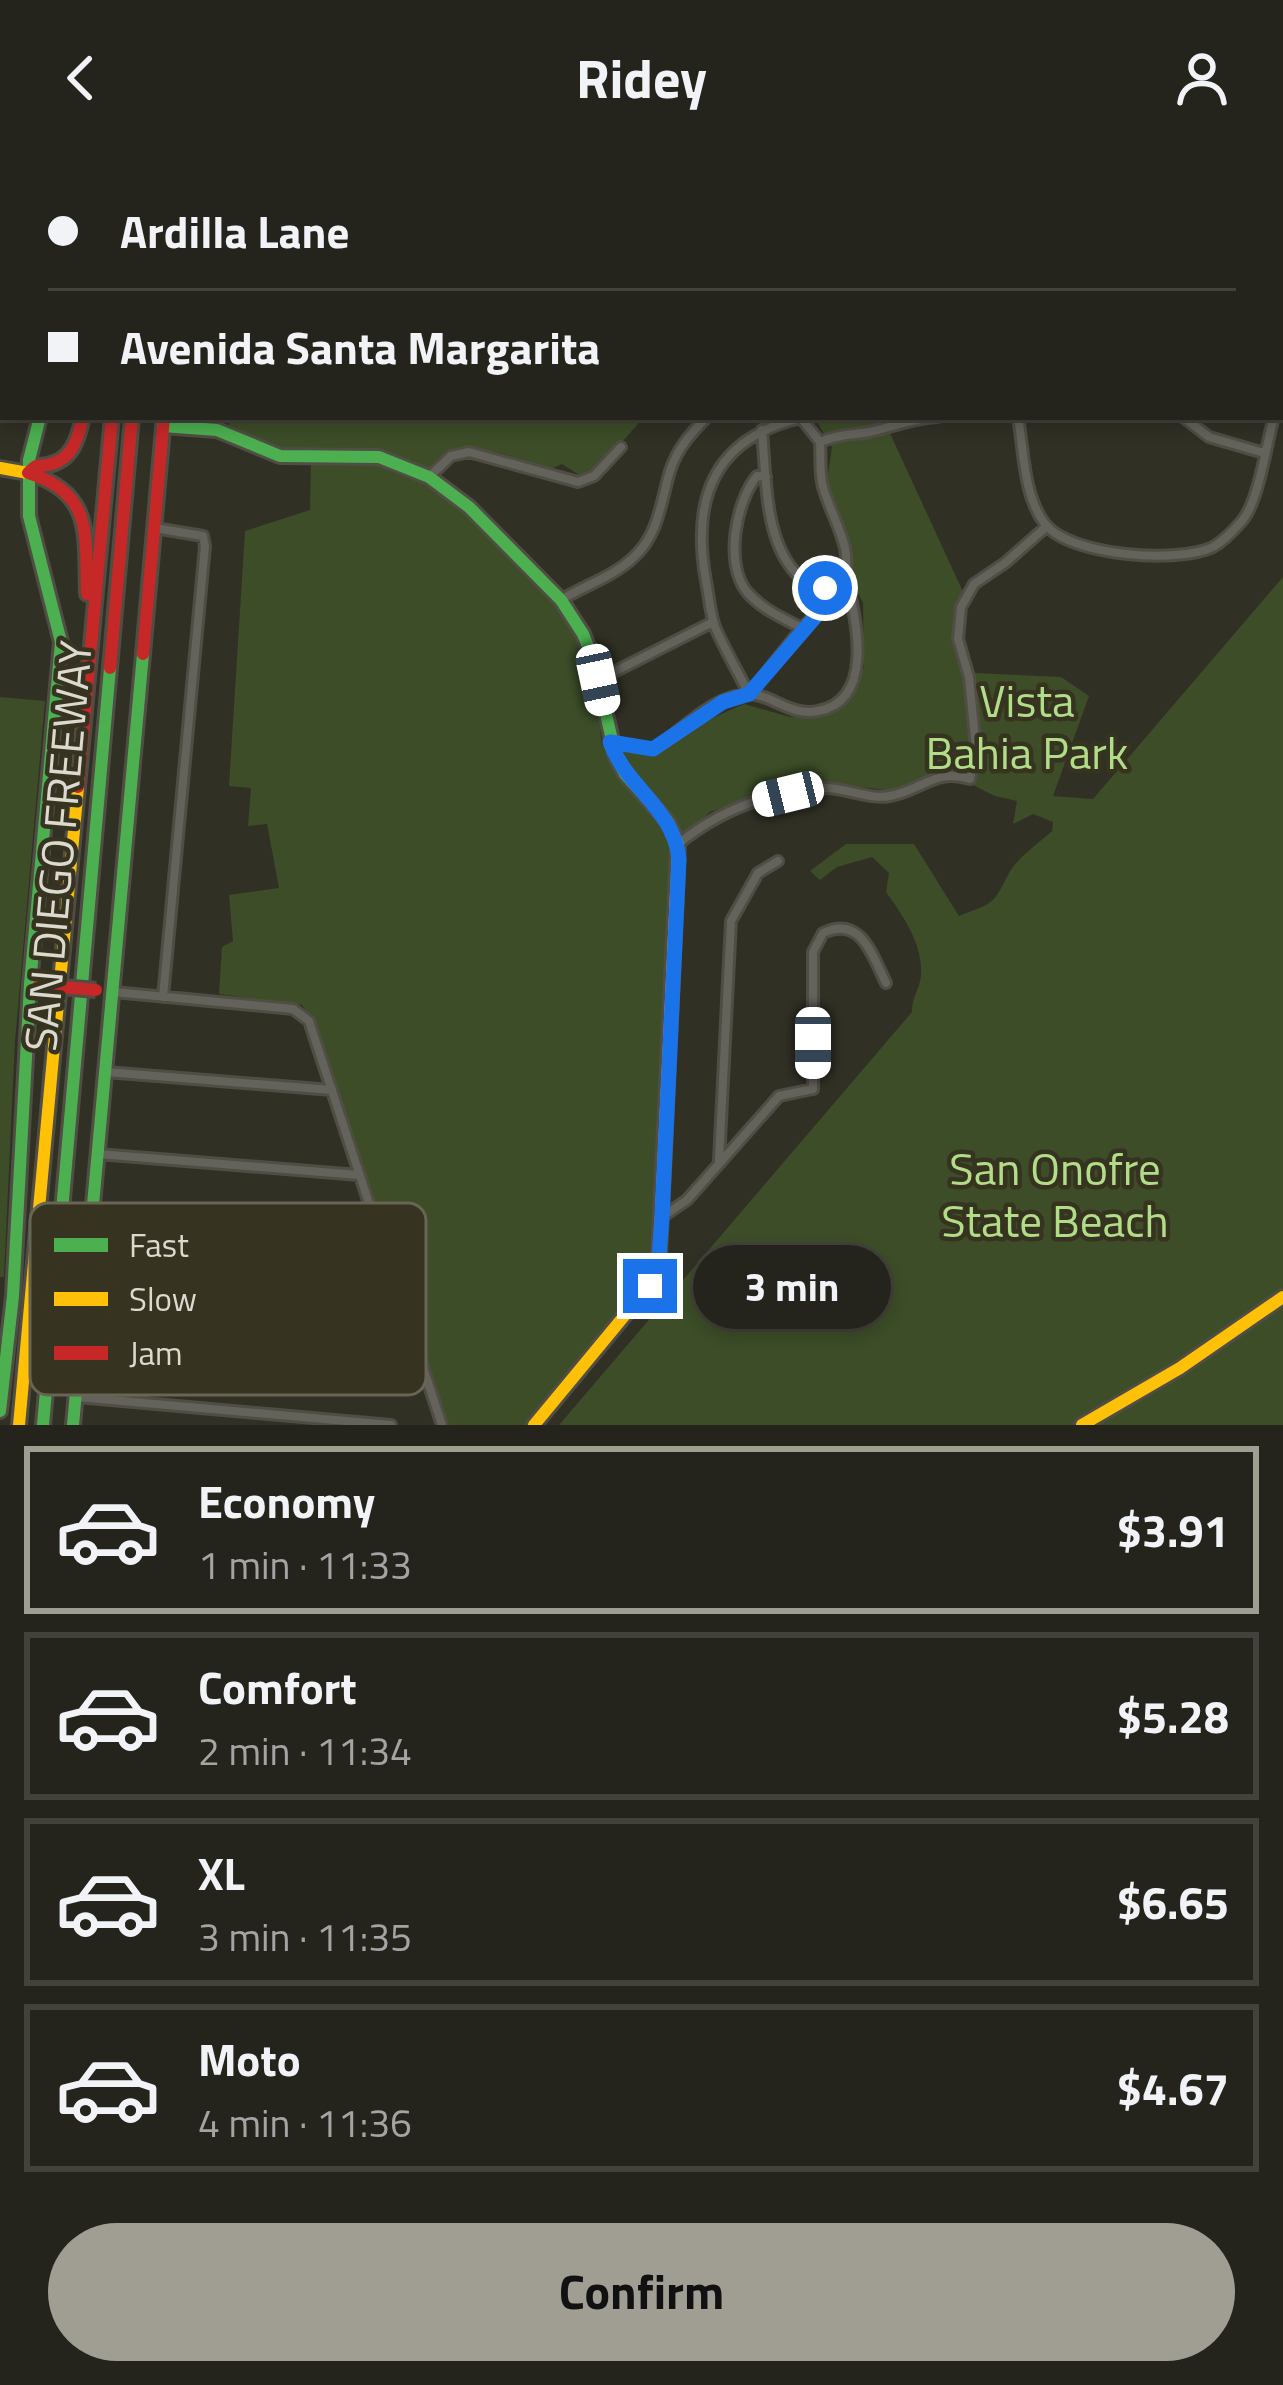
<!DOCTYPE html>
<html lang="en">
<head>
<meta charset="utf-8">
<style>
  body { margin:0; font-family:"Titillium Web",sans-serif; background:#313029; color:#f1f3f6; height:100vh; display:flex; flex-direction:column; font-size:45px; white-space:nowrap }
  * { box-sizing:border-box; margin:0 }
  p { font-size:39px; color:#a3a4a3 }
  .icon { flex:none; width:66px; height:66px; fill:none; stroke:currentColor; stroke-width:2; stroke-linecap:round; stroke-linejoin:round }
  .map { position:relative; height:1269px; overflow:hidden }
  .sheet { display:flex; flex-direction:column; background:#25241c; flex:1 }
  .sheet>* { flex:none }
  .banner { position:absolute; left:0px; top:0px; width:1284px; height:264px; box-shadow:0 6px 18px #0003,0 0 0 3px #42413b; display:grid; align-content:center; height:264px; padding:0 48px; background:#25241c }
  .end { position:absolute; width:54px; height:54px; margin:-27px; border:15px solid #1a73e8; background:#fff; box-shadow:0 0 0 6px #fff }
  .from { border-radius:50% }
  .bubble { position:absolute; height:84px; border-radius:42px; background:#25241c; box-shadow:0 6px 18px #0003,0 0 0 3px #42413b; font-size:39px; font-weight:700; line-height:84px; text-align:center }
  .car { position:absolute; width:36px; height:72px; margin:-36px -18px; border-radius:15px; box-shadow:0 0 9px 3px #0007; background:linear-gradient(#fff 24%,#345 0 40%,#fff 0 76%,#345 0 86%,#fff 0) }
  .banner b { display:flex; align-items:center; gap:42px; height:114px; font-size:45px }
  .banner b+b { border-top:3px solid #42413b }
  .banner i { width:30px; height:30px; background:#f1f3f6 }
  ul { padding:21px 0 0; list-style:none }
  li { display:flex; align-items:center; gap:36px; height:168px; margin:0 24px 18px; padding:0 24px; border:6px solid #42413b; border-radius:0px }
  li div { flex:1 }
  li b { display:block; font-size:45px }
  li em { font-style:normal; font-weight:700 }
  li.on { border-color:#a09e93 }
  li>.icon { width:108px; height:108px; stroke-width:1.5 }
  .primary-button { display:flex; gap:24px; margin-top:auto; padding:24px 48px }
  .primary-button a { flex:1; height:138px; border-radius:72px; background:#a09e93; color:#111; font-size:48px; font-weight:700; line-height:138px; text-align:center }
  header { display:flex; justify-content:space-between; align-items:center; height:156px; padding:0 48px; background:#25241c; font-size:54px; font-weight:700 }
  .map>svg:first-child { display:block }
</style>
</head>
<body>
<header><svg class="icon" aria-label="back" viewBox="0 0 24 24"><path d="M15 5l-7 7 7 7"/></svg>Ridey<svg class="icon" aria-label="person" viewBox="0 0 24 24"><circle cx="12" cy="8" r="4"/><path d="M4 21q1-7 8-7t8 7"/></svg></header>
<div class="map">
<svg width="1283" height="1269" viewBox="0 0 1283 1269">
  <rect width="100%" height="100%" fill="#313025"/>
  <path fill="#3c4d28" d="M300,0H665L666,3H297Z
    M230,261H644L600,311L581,320L562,308L551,313C498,298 459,272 420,324C479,367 549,421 579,490C593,520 598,556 602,589C654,606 657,597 700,569C713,561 729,555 744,548L790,561L830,558L851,542L864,511L863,446L856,434L851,391L827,325L832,291L814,261H902L890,263L888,273L964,438C948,474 958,487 965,522C972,554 975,587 967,618L950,614L897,635L832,628L756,641L710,656L673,691L653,1109L639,1138L527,1269H445L312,864L302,849L219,838L222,791L233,785L229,739L279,732L267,668L248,670L251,632L229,630L245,375L310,354L311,300L277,293L229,269Z
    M1283,421V1269H559L912,856C911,842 921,831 921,818C923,788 902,758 886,736L889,717L872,701L837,711L820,724L810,715L846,688H914L959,760C995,746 992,750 1009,717C1017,702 1039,687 1052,675L1053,666L1033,658L1013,668L1017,645L995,640L969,627C989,590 972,557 975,517L1061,521L1089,540L1053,640L1093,643Z
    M0,541L45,545L15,885L4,1121H0Z"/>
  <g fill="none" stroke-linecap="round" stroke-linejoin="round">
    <defs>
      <path id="street" d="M719,0L721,3
        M23,3L24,0
        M0,54L3,53
        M1281,81H1283
        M0,227H3
        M1281,239L1283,232
        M1018,261C1024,295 1023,339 1045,368C1070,400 1178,408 1213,391C1222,386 1234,374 1241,366C1259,347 1266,288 1274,261
        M1183,261L1209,281L1264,297
        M762,274C766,318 764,379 793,414C803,427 821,429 834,439
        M820,286C839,278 851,279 869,276C893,271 913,262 938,261
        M429,321L451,300L469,296L578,326L594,320L621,291
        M766,321L757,320C736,345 724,408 747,436C762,453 782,462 802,472
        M155,372L203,380L205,390L163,841
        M561,444C585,429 613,421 634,401C659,378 661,345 670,315C677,293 691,277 707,261
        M598,524L713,466
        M749,538C738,516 725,494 715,471C710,457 709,440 706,425C691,342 714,282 801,262L820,286
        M749,538L802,472L848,428
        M612,586L653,593C681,576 712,539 748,538C772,538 791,561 818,555C874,545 857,467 848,429C845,417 848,404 845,392C840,371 829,352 823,331C819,317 821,300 820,286
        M678,688C720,654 770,635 825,632C847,632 869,644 890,640C923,634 935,612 970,623L976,593L969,521L958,483L961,451L974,428L1005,407L1047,370
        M114,836L293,853L309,865L442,1269
        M106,916L332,934
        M98,998L359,1019
        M719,1005L731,765L758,717L778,705
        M662,1061L687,1044L779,940L813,933V796L823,777C861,759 872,799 886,827
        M90,1079L387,1102
        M84,1160L415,1188
        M77,1241L391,1269"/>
      <path id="fast" d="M88,0V3
        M156,0V3
        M176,0V3
        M163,270L217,274L280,300L379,301L429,321L469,351L561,444L583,478L593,503L616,601L625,618L668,666L678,688L676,736
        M0,1255L13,1140L30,828L61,486L29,360V304L40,261
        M43,1269L110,512
        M73,1269L143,498"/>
      <path id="slow" d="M981,0L1002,3
        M212,3L214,0
        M0,312L28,317
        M19,1269L78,631
        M534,1269L649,1130L659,1100L676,736
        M1082,1269L1180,1212L1283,1141"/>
      <path id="jam" d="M1269,3L1283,2
        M28,317C94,337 85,379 87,438
        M28,317C41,305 30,312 47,309C72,305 78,283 83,261
        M143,498L164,261
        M110,512L132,261
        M78,631L112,261"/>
    </defs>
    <use href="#street" stroke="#4f4d44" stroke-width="14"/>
    <use href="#fast" stroke="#4f4d44" stroke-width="18"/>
    <use href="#slow" stroke="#4f4d44" stroke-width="18"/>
    <use href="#jam" stroke="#4f4d44" stroke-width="18"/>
    <use href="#street" stroke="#63625b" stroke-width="8"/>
    <use href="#fast" stroke="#4caf50" stroke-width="12"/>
    <use href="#slow" stroke="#ffc107" stroke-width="12"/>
    <use href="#jam" stroke="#c62828" stroke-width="12"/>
    <defs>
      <path id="fast-bridge" d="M124,0L141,3"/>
      <path id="jam-bridge" d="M39,829L96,834"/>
    </defs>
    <use href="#fast-bridge" stroke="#4f4d44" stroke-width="18" stroke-linecap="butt"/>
    <use href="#jam-bridge" stroke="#4f4d44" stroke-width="18" stroke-linecap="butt"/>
    <use href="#fast-bridge" stroke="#4caf50" stroke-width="12"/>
    <use href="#jam-bridge" stroke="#c62828" stroke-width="12"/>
  </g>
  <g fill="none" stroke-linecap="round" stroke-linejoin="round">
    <path stroke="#1a73e8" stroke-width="15" d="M650,1130L659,1100L662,1060L679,703C674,653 626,631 610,586L653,593L723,546L749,538L834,439L825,432"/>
  </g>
  <g text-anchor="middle" stroke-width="9" stroke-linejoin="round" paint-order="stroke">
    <g font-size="45" fill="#b2dd88" stroke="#363320">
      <text x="1027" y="561">Vista<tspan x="1027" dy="52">Bahia Park</tspan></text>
      <text x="1055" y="1029">San Onofre<tspan x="1055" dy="52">State Beach</tspan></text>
    </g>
    <g font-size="45" fill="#dcdace" stroke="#363320">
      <text transform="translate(58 690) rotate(-85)" y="16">SAN DIEGO FREEWAY</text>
    </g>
  </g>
  <rect x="30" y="1047" width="396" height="192" rx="18" fill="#363320" stroke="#686554" stroke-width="3"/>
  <rect x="54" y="1082" width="54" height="14" fill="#4caf50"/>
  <rect x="54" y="1136" width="54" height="14" fill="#ffc107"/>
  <rect x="54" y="1190" width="54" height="14" fill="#c62828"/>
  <g font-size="33" fill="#dcdace">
    <text x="129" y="1101">Fast</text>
    <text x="129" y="1155">Slow</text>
    <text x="129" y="1209">Jam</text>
  </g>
</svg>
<i class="end from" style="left:825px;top:432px"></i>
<i class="end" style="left:650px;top:1130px"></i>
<div class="bubble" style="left:693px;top:1089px;width:198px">3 min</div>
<i class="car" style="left:598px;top:524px;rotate:168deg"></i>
<i class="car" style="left:788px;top:638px;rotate:256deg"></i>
<i class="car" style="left:813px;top:887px;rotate:180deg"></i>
<div class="banner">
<b><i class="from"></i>Ardilla Lane</b>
<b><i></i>Avenida Santa Margarita</b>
</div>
</div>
<section class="sheet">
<ul>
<li class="on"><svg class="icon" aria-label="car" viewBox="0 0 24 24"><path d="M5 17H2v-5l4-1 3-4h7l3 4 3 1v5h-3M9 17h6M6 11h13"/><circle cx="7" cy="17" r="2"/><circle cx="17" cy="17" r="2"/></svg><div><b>Economy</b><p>1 min · 11:33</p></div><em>$3.91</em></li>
<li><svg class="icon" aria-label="car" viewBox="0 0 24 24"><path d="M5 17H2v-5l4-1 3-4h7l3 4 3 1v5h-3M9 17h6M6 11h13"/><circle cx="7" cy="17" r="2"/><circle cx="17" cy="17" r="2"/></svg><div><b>Comfort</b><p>2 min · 11:34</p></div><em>$5.28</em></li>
<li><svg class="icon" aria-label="car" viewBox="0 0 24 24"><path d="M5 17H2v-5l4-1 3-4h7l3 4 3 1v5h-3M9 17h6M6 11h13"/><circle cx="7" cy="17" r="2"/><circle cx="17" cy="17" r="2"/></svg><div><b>XL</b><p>3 min · 11:35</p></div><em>$6.65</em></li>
<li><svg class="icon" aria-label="car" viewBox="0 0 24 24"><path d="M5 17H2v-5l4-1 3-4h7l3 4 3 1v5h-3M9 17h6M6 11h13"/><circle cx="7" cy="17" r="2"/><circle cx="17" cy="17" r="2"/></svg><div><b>Moto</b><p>4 min · 11:36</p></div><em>$4.67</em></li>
</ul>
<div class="primary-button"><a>Confirm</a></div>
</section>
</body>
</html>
